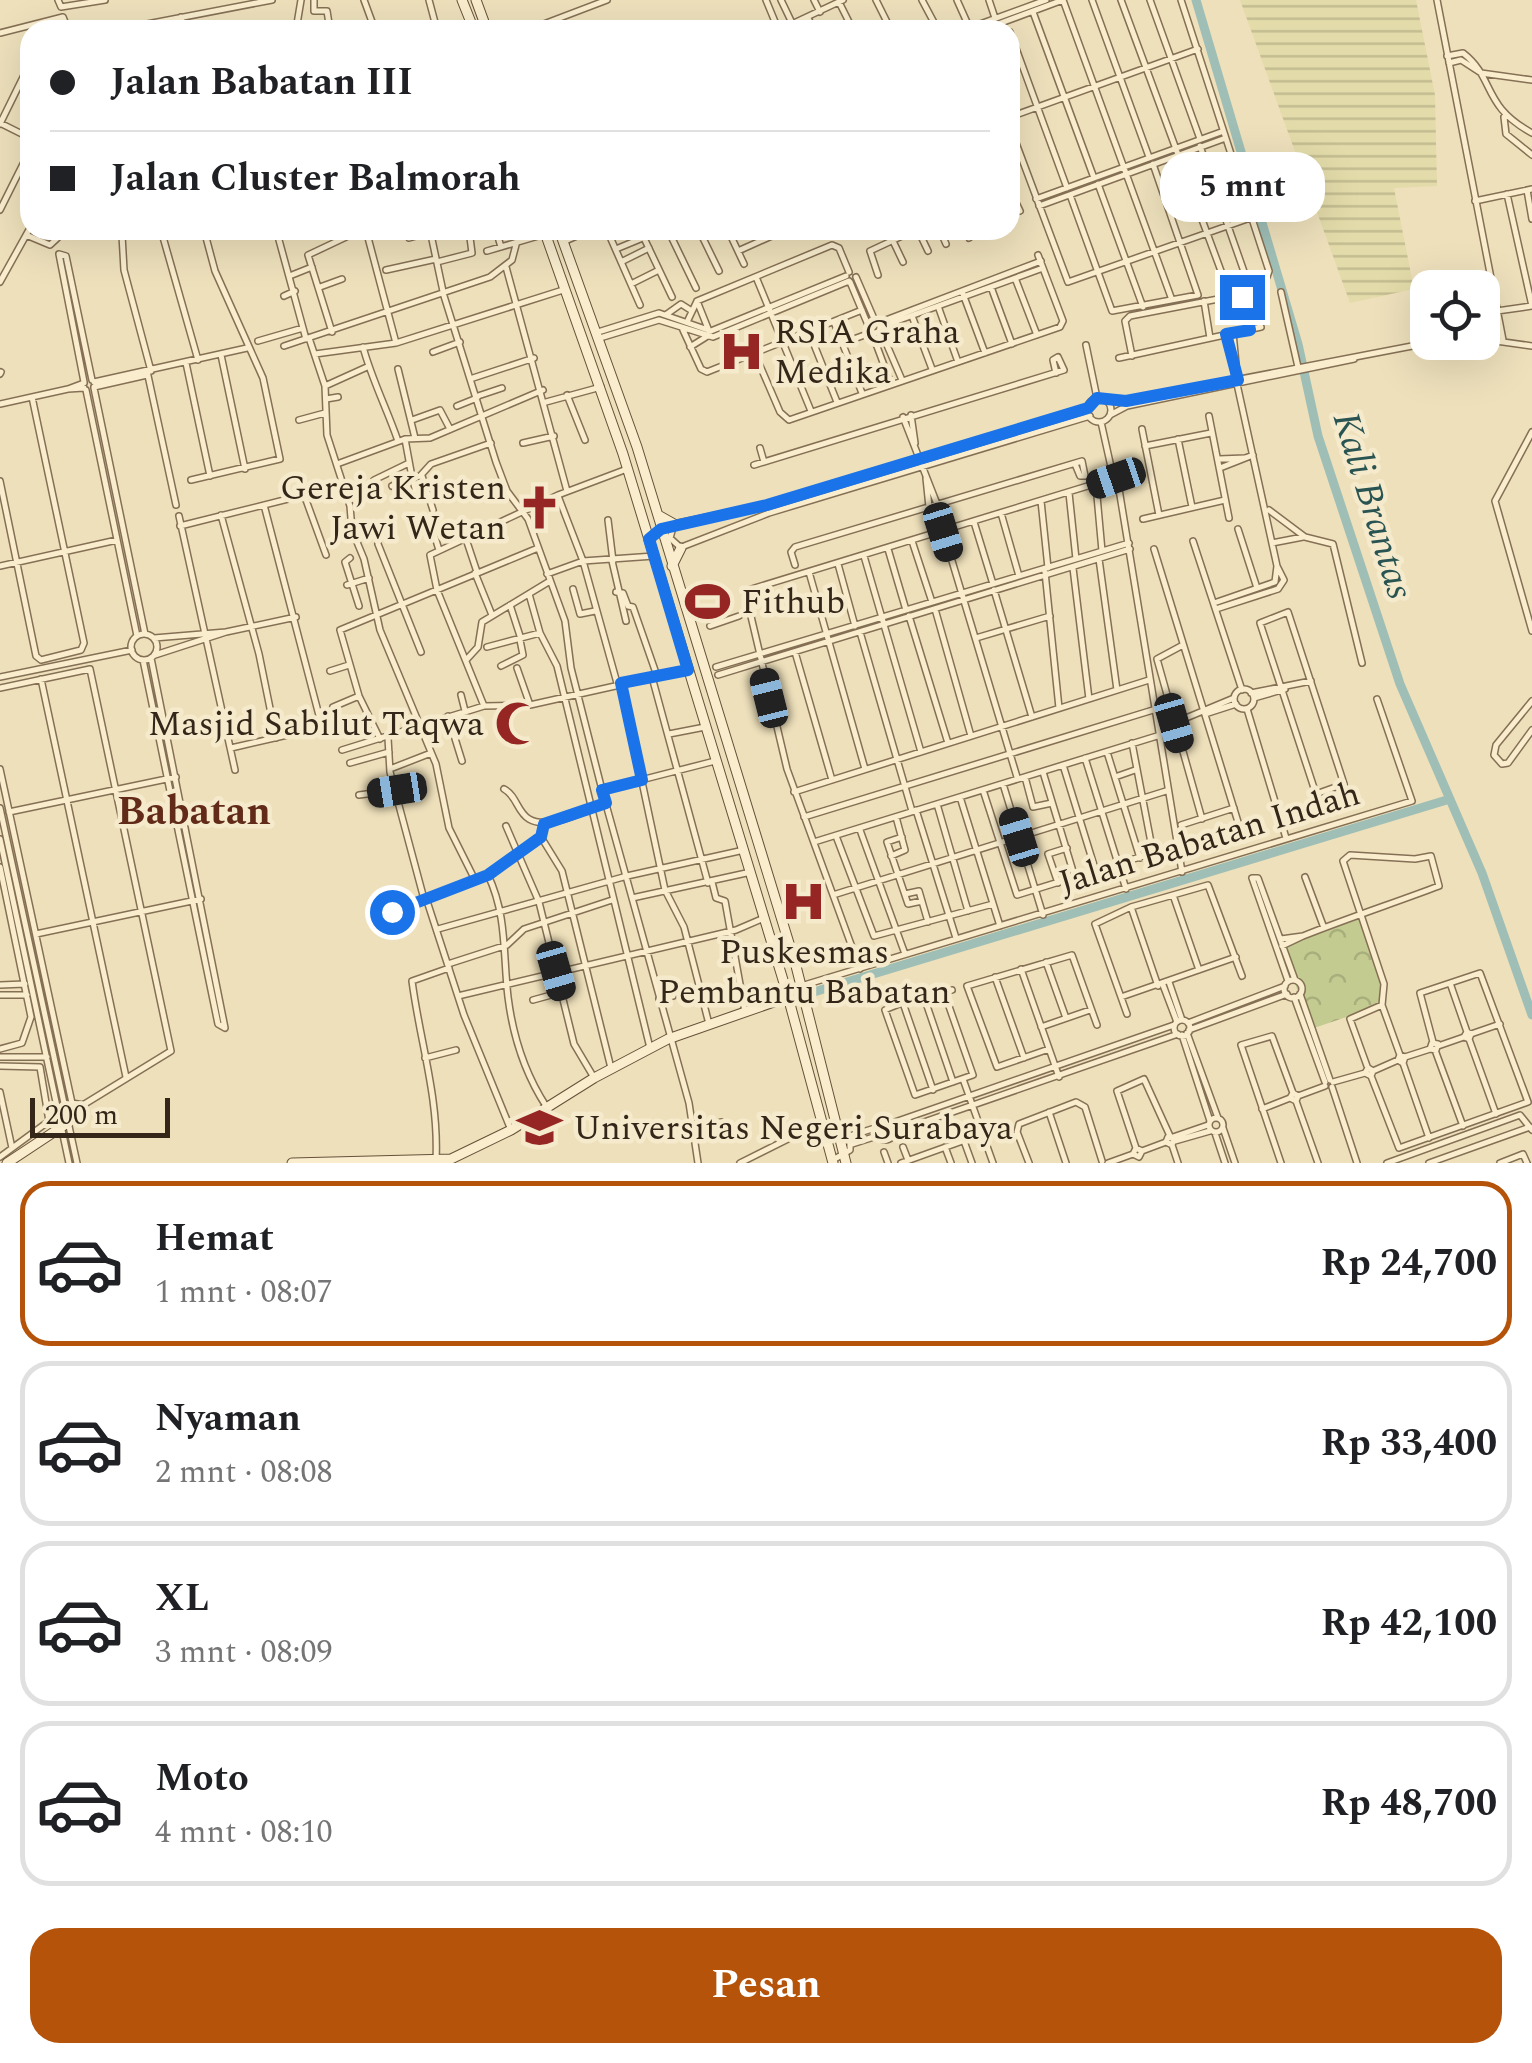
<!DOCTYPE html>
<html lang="id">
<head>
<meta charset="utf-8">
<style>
  body { margin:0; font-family:Spectral,serif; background:#f2f2f2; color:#202124; height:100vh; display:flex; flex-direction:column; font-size:38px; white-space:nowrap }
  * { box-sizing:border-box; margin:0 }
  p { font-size:32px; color:#757577 }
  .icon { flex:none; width:55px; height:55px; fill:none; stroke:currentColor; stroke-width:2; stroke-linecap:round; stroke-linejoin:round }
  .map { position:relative; height:1163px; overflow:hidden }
  .drawer { display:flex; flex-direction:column; background:#fff; flex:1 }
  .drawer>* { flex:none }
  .top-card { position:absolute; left:20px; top:20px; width:1000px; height:220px; border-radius:30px; box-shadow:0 10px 40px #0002; display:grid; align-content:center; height:220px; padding:0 30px; background:#fff }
  .fabs { position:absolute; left:1410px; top:270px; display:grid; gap:20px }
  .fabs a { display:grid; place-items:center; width:90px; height:90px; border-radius:20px; background:#fff; box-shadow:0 10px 40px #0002; font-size:50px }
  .scale { position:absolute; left:30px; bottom:25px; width:140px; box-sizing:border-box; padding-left:10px; border:5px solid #34271a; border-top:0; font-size:28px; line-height:35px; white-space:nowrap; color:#34271a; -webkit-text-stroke:8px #f5eacb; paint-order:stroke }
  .end { position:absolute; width:45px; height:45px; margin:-22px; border:12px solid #1a73e8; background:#fff; box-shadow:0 0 0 5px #fff }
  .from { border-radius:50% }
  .bubble { position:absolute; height:70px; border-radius:30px; background:#fff; box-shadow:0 10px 40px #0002; font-size:32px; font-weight:700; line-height:70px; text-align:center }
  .car { position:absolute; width:30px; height:60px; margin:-30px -15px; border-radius:12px; box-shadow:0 0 8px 2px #0007; background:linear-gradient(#222 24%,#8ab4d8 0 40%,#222 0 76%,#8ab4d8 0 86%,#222 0) }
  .top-card b { display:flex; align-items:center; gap:35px; height:95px; font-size:38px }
  .top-card b+b { border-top:2px solid #e0e0e0 }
  .top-card i { width:25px; height:25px; background:#202124 }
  ul { padding:18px 0 0; list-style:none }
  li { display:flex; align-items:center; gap:30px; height:165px; margin:0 20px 15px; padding:0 10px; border:5px solid #e0e0e0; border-radius:30px }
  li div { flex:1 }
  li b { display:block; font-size:38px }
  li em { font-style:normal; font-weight:700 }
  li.on { border-color:#b45309 }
  li>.icon { width:90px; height:90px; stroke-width:1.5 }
  .action { display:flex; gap:20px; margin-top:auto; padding:20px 30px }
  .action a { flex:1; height:115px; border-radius:30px; background:#b45309; color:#fff; font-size:40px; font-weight:700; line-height:115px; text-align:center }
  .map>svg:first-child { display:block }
</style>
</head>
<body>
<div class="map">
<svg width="1532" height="1163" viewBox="0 0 1532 1163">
  <defs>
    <pattern id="farmland-rules" width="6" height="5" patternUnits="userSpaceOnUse" patternTransform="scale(2.5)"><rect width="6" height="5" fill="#e3dba9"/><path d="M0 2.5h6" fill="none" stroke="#c3bc91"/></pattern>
    <pattern id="park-crowns" width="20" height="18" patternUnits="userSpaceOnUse" patternTransform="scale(2.5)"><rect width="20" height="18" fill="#c3cb90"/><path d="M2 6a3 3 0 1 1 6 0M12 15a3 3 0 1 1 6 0" fill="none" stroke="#a8ae7c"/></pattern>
  </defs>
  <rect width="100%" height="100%" fill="#eee0bb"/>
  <path fill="url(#farmland-rules)" d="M1240,0H1416L1435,95L1437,186L1394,188L1414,289L1350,303Z"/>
  <path fill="url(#park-crowns)" d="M1361,915L1384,984L1382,1005L1311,1029L1282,946Z"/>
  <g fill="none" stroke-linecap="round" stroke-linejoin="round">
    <path stroke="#9fbfb6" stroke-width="9" d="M1196,0L1298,344L1318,436L1400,684L1482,873L1532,1015
      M804,995L1450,799"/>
    <defs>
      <path id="street" d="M58,0L61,7L105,0
        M314,0V11H327L330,30
        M364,0L375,30
        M429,0L437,30
        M766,0L778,29
        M781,0L793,25
        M814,0L820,12
        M876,0L891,30
        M922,0L938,30
        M957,0L970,29
        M989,0L995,18
        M1092,0L1149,157
        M1121,0L1228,290L1267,277L1269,271L1181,0
        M1150,0L1200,139
        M1437,0L1503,340
        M839,2L853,30
        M1033,12L1094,178
        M181,17L184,30
        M808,18L814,30
        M969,28L1046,0
        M47,30L52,20
        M116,30L272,0
        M273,30L297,25
        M296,30L301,0
        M528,30L607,0
        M779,30L843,0
        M982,30L1063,0L1172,300
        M1010,32L1067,188
        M0,33L63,17L68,30
        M1447,56L1463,53C1496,79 1481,105 1532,133
        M1449,63L1461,60L1481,73L1532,80
        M1010,117L1198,49
        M1504,117L1506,134L1532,155
        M0,123L30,138
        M0,124L30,63
        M1010,127L1068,282L1250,218
        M1200,146L1248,283
        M1098,184L1143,307
        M1010,190L1020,211
        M1527,190L1532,219
        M1070,195L1112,311L1198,295L1153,164
        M1036,199L1221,132
        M1475,201L1532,189
        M1039,206L1223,139
        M0,210L30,150
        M134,230L122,235L124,270L151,371
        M161,230L198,360
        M366,230L396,343
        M430,230L444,296L496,462L507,491L528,519L565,621L571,668L602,790L689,1103L698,1163
        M496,230L501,247
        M607,230L640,305
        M668,230L696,288
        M699,230L719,271
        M728,230L744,264
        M827,230L833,236L846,230
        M918,230L928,251
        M940,230L946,244
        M966,230L969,238
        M26,235L50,245L66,230
        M409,238L430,232
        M644,238L672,297
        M279,240L306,339
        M893,241L903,262
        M563,242L590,230
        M616,249L662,230
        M487,251L545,234
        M738,251L785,230
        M437,262L472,253L469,230
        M621,262L649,248
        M506,267L567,491
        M386,270L436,259
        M292,275L312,267
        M878,275L870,251L915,230
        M756,277L811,411
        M856,277L875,321
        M1015,278L1037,335
        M0,282L30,228
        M850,282L868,325
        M631,284L659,270
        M320,287L342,279
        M991,287L1012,344
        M1281,292L1298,367
        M963,294L985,353
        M284,296L295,291
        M697,301L709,331
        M1204,301L1210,338
        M938,306L958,362
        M1497,311L1532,306L1507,194
        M667,314L681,304L692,311
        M912,316L932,369
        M688,320L697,301L832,245L839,248L849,272
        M868 327a6 6 0 1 1 12 0a6 6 0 1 1-12 0Z
        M834,322L862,393
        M878,323L1041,261
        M880,327L1043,268
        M880,329L902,380
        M683,330L701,369L707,372L862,310
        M332,332L308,255L361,230
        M598,332L659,313L711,331L846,276
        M809,332L837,402
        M872,333L891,384
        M1233,333L1236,364
        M1226,334L1277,566
        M309,338L325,386L327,435L350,506L352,530L364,559L380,630L436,764L449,828L475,880
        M600,338L659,320L713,337L849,281
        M1482,339L1532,346
        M258,341L303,328
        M843,343L870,333
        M1086,345L1097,398
        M284,346L490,277L512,260L517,241
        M363,347C372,380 387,409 398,441
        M690,347L706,337
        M433,352L460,342
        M315,354L396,343L563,290
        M755,354L780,412L789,420L1060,327L1063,321L1038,255
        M221,355L245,469
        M1132,356L1125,321L1130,316L1239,295L1249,330
        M1119,358L1261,327
        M186,363L210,476
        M398,369L415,438
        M147,371L176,505
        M0,374L1,372
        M473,378L534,358
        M84,382L59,254L66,256L92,380
        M94,382L247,348
        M84,383L68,389L84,388
        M325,386L367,367
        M94,387L147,375
        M94,388L145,634
        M86,390L137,636
        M567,395L585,440
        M478,396L502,388
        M1087 410a12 12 0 1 1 24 0a12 12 0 1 1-24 0Z
        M326,399L338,397
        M1106,400L1126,401L1433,342
        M546,402L601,387
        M0,404L68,389
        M457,406L477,398
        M911,415L915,443
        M1110,415L1127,406L1354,359
        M1209,416L1229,518
        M903,417L937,504
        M299,420L325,413
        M412,420L440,410L450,429
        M1101,422L1111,467
        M1142,429L1159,515
        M1532,432L1495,501L1532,631
        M405,439L412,477L422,476L433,510
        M1178,439L1192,507
        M523,443L554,436
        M1145,446L1211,433
        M760,448L764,462
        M1219,459L1245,458
        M337,464L405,439L430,438L543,390
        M754,465L1064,370L1058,357L1053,360L1056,373
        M1220,468L1253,455
        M421,475L431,464L491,443
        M926,478L929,507
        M191,480L280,459L263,378L215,271L204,230
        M374,480L409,463
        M0,481L36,656L41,660L81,650L84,643L32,397
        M1096,485L1102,551
        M392,486L412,477L416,492
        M1069,493L1076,559
        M558,496L583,561L617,683
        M1041,501L1048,568
        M1269,510L1305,537L1333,544L1362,663
        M1001,513L1019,576
        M221,515L259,654L276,738
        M179,516L235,770
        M1143,519L1225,500
        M608,520L613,561
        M974,522L993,584
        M431,524L439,550
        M673,524L767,505L1088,407
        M674,524L670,538L681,548
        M180,526L300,496L306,500L326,555
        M1238,529L1257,588
        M943,531L1017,777
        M466,539L477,572
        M912,541L932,602
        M1193,541L1242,690
        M1272,543L1303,537
        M378,544L421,652
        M679,548L769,513L1090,416
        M888,549L906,610
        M1154,549L1238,822
        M864,556L921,752
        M350,558L345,562L359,606
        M1099,559L1117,690
        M612,561L626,621
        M838,564L855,626
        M795,565L791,552L795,547L1082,461L1085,476H1080L1075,464
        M0,566L117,540
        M1073,568L1089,699
        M809,572L865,769
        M1045,572L1059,708
        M475,573L492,615
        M547,574L583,561L654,556
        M347,585L369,578
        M573,589L580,614L595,611
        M994,590L1032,717
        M616,592L623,593L628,606L633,607L657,676
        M1214,603L1275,582L1277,566L1284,580L1278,589L1216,609
        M510,605L521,639
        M935,609L971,736
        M1288,612L1344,784L1316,794L1260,623Z
        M909,616L948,743
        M710,626L739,616
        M226,632L296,617
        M860,632L912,811
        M540,633L557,666L650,1048
        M131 647a13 13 0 1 1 26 0a13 13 0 1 1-26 0Z
        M154,638L226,632L155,655
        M976,638L1050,616
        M1183,645L1157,659L1202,819
        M487,647L540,633L529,594
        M795,652L832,780
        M467,659L478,647L482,622L550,581
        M143,660L218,1024L225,1028L151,658
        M501,666L523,655L520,640
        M716,667L1129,543
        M517,668L530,705
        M330,671L349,665
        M718,675L1130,549
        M0,677L132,650
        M652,677L708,883
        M41,679L126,1077
        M621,683L665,890L684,927L709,1024
        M0,688L90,669L171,1051L83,1105L72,1103L0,769
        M1234 699a10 10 0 1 1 20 0a10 10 0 1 1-20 0Z
        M1251,693L1311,681
        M461,695L465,711
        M1254,698L1285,689
        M1532,701L1496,745L1494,755L1502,764L1508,763L1532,730
        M484,706L437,590L430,555L558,495L627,469
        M333,707L359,696
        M1247,709L1286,838
        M1205,714L1236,704
        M448,716L462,761
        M1174,723L1234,698
        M669,734L705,727
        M388,738L390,772L424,899
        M380,739L359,696L340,630L538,548
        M231,748L318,728L321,723L264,505
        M342,750L484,706L530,705L687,670
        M1107,752L1140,858
        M1085,758L1126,889
        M350,763L389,752
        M1063,765L1096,872
        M390,769L431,753
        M1043,772L1075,878
        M1025,777L1033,807L1052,803
        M1115,777L1135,770
        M1003,784L1043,915
        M504,789C517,796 517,812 529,819C549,831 586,810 606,803
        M602,790L715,761
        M983,790L1017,895L1153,853L1132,743
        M794,792L1149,680
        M359,795L396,790
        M960,797L1000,926
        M937,804L968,911
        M0,808L77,1163
        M916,810L956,938
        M9,812L176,777
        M804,817L1153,710
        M1181,825L1234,808
        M506,826L539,902L574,1044L593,1076
        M860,830L905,954
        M836,836L874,936L993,904
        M541,837L562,871L611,1068
        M902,837L887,842L908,904L922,901
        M0,839L69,1163
        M814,842L1157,736
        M891,856L905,850L896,817
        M0,867L31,1017L22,1043L0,1049
        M488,875C507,915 503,954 508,997C513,1037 524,1072 546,1106
        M1305,877L1324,928
        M712,882L716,898L725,901L745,1012
        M1058,883L1048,854L1067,848
        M905,894L919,891L928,922
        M833,895L1166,791
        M1173,895L1199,970
        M426,898L464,1015L511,1130
        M632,898L751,872
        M1131,907L1158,986
        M391,912L488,875L541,837L544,824
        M438,929L627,876L744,850
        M36,934L201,899
        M1303,936C1348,918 1394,903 1439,886L1431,856L1415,859L1350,855L1343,861L1384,984L1382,1005L1400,1055
        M1281,939L1303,936L1282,946
        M1046,962L1066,1018
        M448,964L507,945L524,929L612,900
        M860,969L787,769L745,591L1117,477L1182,872
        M1021,969L1059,1077
        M995,977L1024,1058
        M1284 989a9 9 0 1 1 18 0a9 9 0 1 1-18 0Z
        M1288,981L1252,878H1258L1295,980
        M1169,982L1182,1020
        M1450,983L1467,1032
        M0,985L25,984
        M1163,985L1177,1022
        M801,986L1412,801L1377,699
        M944,992L973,1075L915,1095L885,1010C905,1000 930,996 952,990
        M1300,994L1330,1080
        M0,995H27
        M458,996L736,930L764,918
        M924,997L953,1082
        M1121,997L1236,957
        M1294,997L1325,1082
        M659,999L673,996
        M533,1000L562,992
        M903,1003L933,1090
        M1127,1014L1095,924L1131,907L1208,885L1242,976
        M1174 1028a8 8 0 1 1 16 0a8 8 0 1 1-16 0Z
        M1188,1023L1285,986
        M1041,1027L1090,1010
        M1189,1030L1287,994
        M1187,1033L1218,1118
        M1471,1034L1500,1024
        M1182,1035L1210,1121
        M1469,1039L1496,1114
        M1438,1046L1464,1037L1469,1039L1471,1034L1467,1032L1464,1037
        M1049,1049L997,1067L967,986L1072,955L1097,1025
        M1435,1050L1463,1126
        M0,1057H47
        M1405,1057L1430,1049L1432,1043L1438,1044L1436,1050L1430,1049
        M425,1058L456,1050
        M1403,1063L1429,1138
        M0,1066L40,1067L49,1121L0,1157
        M1367,1066L1350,1019L1382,1005
        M1373,1071L1398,1060L1403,1063L1405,1057L1400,1055L1398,1060
        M1371,1076L1399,1148L1528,1102L1480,973L1420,993L1433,1042
        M963,1079L993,1163
        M1333,1082L1365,1073L1371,1076L1373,1071L1368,1068L1365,1073
        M1332,1087L1357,1163
        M0,1092L12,1148
        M1298,1096L1325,1086
        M1296,1101L1318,1163
        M1262,1109L1290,1098L1296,1101L1298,1096L1293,1093L1290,1098
        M1049,1112L1066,1163
        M1209 1125a7 7 0 1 1 14 0a7 7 0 1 1-14 0Z
        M875 1130a10 10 0 1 1 20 0a10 10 0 1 1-20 0Z
        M892,1123L1174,1025
        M1223,1128L1235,1163
        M692,1130L721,1122
        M895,1132L1178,1034
        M1215,1133L1225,1163
        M825,1134L844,1131L850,1136V1150L833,1160
        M850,1136L875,1128
        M1173,1137L1208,1125
        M964,1141L972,1163
        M1175,1141L1210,1131
        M852,1144L877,1136
        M1172,1145L1178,1163
        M903,1147L908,1160
        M945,1147L951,1163
        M1136,1148L1117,1091L1144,1079L1170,1136
        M1142,1151L1166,1142L1168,1137L1174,1139L1172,1145L1166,1142
        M884,1152L888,1163
        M436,1160C439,1098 420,1042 412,981L449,968
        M740,1163L822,1122
        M901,1163L982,1134
        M1029,1163L1017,1132L1019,1124L1076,1102L1085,1107L1102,1161
        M1108,1163L1133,1154L1136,1148L1142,1151L1139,1157L1133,1154
        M1281,1163L1241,1045L1272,1036L1293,1093
        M1387,1163L1520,1115L1532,1130
        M1429,1163L1530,1127
        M1500,1163L1523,1154L1527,1163"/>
      <path id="secondary" d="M462,0L474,30
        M476,0L487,30
        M544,230L623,454L787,993L833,1163
        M559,230L637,447L796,966L846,1163
        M658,515L674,524
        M672,566L681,548
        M7,1163L69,1122
        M292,1163L451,1159L511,1130L594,1078L668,1039L788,997"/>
    </defs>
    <use href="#street" stroke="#857055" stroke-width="8"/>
    <use href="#secondary" stroke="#665139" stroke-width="11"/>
    <use href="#street" stroke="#f9edce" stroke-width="5"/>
    <use href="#secondary" stroke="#f9edce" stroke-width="9"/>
  </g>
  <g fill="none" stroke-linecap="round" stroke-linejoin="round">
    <path stroke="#1a73e8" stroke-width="12" d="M392,912L488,875L541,837L544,824L606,803L602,790L642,780L621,683L688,670L649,539L661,529L767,505L1088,408L1097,398L1126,401L1238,380L1226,334L1250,330L1242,297"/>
  </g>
  <defs>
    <symbol id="hospital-bare" viewBox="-9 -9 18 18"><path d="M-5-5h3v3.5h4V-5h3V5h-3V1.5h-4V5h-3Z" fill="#952624" stroke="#f5eacb" stroke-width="2.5" paint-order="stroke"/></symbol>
    <symbol id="church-bare" viewBox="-9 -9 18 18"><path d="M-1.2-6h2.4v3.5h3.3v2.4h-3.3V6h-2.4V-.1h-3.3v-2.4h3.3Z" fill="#952624" stroke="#f5eacb" stroke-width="2.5" paint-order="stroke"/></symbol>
    <symbol id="stadium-bare" viewBox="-9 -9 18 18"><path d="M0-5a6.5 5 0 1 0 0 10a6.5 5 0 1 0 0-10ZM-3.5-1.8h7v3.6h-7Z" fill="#952624" stroke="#f5eacb" stroke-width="2.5" paint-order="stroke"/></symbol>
    <symbol id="mosque-bare" viewBox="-9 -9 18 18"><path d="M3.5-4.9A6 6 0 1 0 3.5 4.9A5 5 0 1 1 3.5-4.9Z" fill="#952624" stroke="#f5eacb" stroke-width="2.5" paint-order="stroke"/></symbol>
    <symbol id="university-bare" viewBox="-9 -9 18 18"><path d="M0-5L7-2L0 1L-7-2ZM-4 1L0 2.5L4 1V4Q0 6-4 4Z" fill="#952624" stroke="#f5eacb" stroke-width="2.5" paint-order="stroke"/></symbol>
  </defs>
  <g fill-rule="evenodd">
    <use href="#hospital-bare" x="710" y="320" width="63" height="63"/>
    <use href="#church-bare" x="508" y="476" width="63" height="63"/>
    <use href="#stadium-bare" x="676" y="570" width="63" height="63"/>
    <use href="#mosque-bare" x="486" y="692" width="63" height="63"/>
    <use href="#hospital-bare" x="772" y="870" width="63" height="63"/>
    <use href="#university-bare" x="508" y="1096" width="63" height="63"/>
  </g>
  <g text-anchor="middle" stroke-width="9" stroke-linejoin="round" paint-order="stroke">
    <g font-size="35" fill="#34271a" stroke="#f5eacb" text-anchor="start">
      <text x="774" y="343">RSIA Graha<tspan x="774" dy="40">Medika</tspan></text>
      <text x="506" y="499" text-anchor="end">Gereja Kristen<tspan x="506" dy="40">Jawi Wetan</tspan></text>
      <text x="741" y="613">Fithub</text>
      <text x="484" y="735" text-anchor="end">Masjid Sabilut Taqwa</text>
      <text x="804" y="963" text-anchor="middle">Puskesmas<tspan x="804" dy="40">Pembantu Babatan</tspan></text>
      <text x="573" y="1139">Universitas Negeri Surabaya</text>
    </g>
    <g font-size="35" fill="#34271a" stroke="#f5eacb">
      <text transform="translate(1209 837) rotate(-17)" y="12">Jalan Babatan Indah</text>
    </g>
    <g font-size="38" font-style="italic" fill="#295452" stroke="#f5eacb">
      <text transform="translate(1374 505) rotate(73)" y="13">Kali Brantas</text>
    </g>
    <g font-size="40" font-weight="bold" fill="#612a19" stroke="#f5eacb">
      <text x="194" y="824">Babatan</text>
    </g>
  </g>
</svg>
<div class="fabs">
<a><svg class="icon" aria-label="locate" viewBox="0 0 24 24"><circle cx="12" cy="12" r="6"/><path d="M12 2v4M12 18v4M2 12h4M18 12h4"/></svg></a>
</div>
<div class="scale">200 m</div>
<i class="end from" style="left:392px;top:912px"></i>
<i class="end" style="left:1242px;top:297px"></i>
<div class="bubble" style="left:1160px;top:152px;width:165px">5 mnt</div>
<i class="car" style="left:1116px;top:478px;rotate:251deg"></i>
<i class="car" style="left:943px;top:532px;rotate:163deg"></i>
<i class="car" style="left:769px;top:698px;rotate:346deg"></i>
<i class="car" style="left:1174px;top:723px;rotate:164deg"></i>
<i class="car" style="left:397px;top:790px;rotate:261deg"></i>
<i class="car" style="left:1019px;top:837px;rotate:343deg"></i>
<i class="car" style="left:556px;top:971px;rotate:164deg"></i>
<div class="top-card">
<b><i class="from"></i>Jalan Babatan III</b>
<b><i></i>Jalan Cluster Balmorah</b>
</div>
</div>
<section class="drawer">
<ul>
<li class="on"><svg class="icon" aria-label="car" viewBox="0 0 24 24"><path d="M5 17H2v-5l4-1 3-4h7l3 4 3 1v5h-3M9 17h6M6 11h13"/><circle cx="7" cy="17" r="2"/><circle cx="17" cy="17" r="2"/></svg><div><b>Hemat</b><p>1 mnt · 08:07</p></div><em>Rp 24,700</em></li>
<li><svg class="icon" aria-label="car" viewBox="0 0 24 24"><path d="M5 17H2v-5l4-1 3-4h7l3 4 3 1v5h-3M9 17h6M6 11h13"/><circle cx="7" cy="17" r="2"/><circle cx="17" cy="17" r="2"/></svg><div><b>Nyaman</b><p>2 mnt · 08:08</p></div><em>Rp 33,400</em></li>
<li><svg class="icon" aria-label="car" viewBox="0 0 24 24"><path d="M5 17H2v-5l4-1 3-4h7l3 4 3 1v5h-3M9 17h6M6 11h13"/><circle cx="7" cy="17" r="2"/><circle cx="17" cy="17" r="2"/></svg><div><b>XL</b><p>3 mnt · 08:09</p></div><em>Rp 42,100</em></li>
<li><svg class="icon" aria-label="car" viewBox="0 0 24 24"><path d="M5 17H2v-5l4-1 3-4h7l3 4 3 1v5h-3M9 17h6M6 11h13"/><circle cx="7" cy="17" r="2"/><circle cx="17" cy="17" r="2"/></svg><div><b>Moto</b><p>4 mnt · 08:10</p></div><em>Rp 48,700</em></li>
</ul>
<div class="action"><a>Pesan</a></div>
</section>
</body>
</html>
